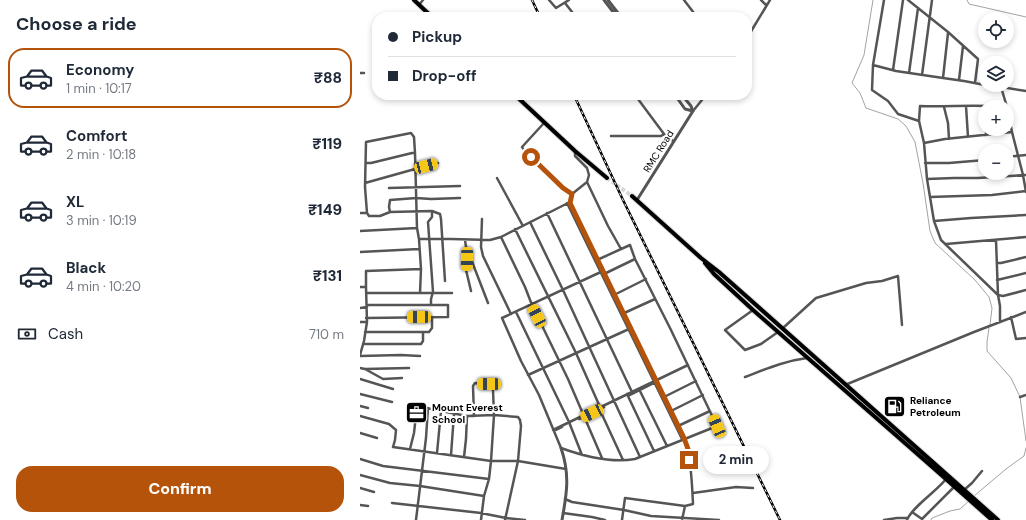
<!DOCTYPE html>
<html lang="en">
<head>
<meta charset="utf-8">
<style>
  body { margin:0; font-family:"DM Sans",sans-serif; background:#f2f2f3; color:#1f2937; height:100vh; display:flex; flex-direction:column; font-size:15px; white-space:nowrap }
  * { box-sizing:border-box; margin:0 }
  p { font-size:13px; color:#747a83 }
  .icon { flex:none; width:22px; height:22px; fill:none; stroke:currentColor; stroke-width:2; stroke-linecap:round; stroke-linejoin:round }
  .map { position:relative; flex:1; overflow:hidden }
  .details { display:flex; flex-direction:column; background:#fff; width:360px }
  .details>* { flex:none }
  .top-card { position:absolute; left:12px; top:12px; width:380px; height:88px; border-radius:16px; box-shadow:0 2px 6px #0003; display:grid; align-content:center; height:88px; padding:0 16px; background:#fff }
  .buttons { position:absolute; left:618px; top:12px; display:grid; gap:8px }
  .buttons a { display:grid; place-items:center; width:36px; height:36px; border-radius:50%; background:#fff; box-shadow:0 2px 6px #0003; font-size:20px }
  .end { position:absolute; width:18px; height:18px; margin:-9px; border:5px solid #b45309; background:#fff; box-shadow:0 0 0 2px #fff }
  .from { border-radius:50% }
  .bubble { position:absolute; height:28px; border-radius:14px; background:#fff; box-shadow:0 2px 6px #0003; font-size:13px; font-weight:800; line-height:28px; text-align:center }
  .car { position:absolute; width:12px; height:24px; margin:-12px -6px; border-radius:5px; box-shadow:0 0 3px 1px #0007; background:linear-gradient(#f5c518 24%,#345 0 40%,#f5c518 0 76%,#345 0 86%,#f5c518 0) }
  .top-card b { display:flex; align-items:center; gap:14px; height:38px; font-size:15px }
  .top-card b+b { border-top:1px solid #e0e1e3 }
  .top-card i { width:10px; height:10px; background:#1f2937 }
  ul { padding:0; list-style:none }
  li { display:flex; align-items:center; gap:12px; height:60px; margin:0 8px 6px; padding:0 8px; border:2px solid transparent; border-radius:16px }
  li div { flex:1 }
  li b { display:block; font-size:15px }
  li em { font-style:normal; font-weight:800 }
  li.current { border-color:#b45309 }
  li>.icon { width:36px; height:36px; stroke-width:1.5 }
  h2 { padding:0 16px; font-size:18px; line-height:48px }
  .pay { display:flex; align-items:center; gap:10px; height:44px; padding:0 16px; font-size:15px }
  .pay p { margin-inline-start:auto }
  .cta { display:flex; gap:8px; margin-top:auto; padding:8px 16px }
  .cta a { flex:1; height:46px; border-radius:16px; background:#b45309; color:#fff; font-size:16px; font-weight:800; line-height:46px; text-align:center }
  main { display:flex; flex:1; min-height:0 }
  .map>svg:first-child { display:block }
</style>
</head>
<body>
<main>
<section class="details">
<h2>Choose a ride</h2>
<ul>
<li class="current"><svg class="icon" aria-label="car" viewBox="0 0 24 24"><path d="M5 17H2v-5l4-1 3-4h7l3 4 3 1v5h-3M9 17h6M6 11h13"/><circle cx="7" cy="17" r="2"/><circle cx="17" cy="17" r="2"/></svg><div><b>Economy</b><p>1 min · 10:17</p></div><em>₹88</em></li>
<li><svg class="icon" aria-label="car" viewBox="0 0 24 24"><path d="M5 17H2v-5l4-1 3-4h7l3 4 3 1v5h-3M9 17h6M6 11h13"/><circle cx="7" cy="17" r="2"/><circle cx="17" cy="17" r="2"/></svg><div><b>Comfort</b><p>2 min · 10:18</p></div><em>₹119</em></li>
<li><svg class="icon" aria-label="car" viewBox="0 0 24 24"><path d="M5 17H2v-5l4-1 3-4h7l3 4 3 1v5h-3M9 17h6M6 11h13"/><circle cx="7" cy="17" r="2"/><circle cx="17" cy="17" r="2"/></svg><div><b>XL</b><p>3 min · 10:19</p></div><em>₹149</em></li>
<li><svg class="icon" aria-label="car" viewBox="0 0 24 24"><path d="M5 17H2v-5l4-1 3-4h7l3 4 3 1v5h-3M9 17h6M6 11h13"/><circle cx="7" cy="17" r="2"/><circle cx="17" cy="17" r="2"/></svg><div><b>Black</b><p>4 min · 10:20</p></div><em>₹131</em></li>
</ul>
<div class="pay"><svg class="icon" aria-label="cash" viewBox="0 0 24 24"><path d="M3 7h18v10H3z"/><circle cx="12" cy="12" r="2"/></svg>Cash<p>710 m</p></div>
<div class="cta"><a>Confirm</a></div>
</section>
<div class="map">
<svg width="666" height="520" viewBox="0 0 666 520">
  <rect width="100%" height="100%" fill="#fff"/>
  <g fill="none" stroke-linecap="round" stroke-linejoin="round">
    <path stroke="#a3a3a3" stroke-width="1" d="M513,0L504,55L492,83L500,93L506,108L538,119L546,126L555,142L563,183L570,231L575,243L615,280L629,297L632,308L630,325
      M607,0L609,4L666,17
      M629,328L627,342V351L651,378L660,397L666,441
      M614,496L646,469L664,456L666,448
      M571,520L572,518L590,511L600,509L609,501"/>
    <path stroke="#d9d9d9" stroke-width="4" stroke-dasharray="4 2" stroke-linecap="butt" d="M247,178L272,196"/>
    <defs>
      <path id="primary" d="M54,0L72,17
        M155,95L215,151L247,178
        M272,196L341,258L359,272L638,520
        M345,263L354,274L393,310L578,472L632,520"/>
    </defs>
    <use href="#primary" stroke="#dbdbdb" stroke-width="6"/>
    <path stroke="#555" stroke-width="2.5" d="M189,0L196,8L209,0
      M324,0L337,17
      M401,0L406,5
      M548,0L588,32L618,59L615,83
      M205,3L216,17
      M59,5L63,0
      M387,38L410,0
      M513,65L524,0
      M533,70L543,0
      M0,73H4
      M549,73L558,8
      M562,75L572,0
      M583,78L588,33
      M599,80L603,46
      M625,85L641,87
      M275,95L304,134L313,141
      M606,106L608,137
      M584,107L588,123L589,139
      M647,107L641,87L666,91
      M333,111L346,95
      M559,121L538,114L528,101L512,90L513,65L536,71L583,78L604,81L625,85
      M184,123L162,147C166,154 174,159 180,165C190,175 200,186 212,194L211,196
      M626,129V135
      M652,132L663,175L666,192
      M251,136H301L304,134
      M564,143L585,139L652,132L647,107C618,104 589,107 560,106L559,121L564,143L567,179L574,221L581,240L638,295L640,306V322
      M215,151V156L227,168L229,175L227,182L212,194L210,203L237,260L270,245L275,259L310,328L357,426L275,459C252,463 223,456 201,448L179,395L161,361L142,318L243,271
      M647,157L666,155
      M6,163H11L52,153H55
      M565,163H589L625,160
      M137,178L163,226
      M567,179L594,178H618L666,175
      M227,182L248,226L261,249
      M5,183L55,169L78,163
      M29,188L100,186
      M570,197L632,195L666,191
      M207,203L322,439
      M30,212L29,207L30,200L56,198L71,199L100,198
      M0,213H7L9,216H20L30,212L72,211L80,214L81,219L85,281
      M7,213L5,187L6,142L51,133L54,137L55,153L57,228
      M187,213L272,392
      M122,219L121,247L123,256L151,314
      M574,221L611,218L666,215
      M170,222L203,290L280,457
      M155,229L216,353L240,407
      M0,231L57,228L59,239H91L130,240L141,237L210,202V200
      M141,237L165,287L172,305L208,379L242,458
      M105,240L107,254L106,270L111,291
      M636,240L638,295L643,296L666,290
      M586,244L666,237
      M0,252L59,249
      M107,254L111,259L128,303
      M235,261L237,260L324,438C331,459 332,482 333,504L325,506L322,520
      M637,263H641L666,257
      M244,274L275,259
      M637,280L666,273
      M0,287H6V271L61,269L59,239
      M7,293H92
      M60,293L61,269
      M254,295L286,279
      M71,305V299L73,292L68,222L72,217V211
      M0,308L7,307
      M393,310L365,330L385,350L401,344L418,332
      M156,312L209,422L222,455
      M262,314L295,299
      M651,317L656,339L666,338
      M6,318L88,317V305H7
      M0,322H7
      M423,328L456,298L506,283L522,281L538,276L542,325
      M5,332H69L72,328V317
      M3,344H61L63,341V332
      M0,355L4,341L7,322L6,287
      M0,356L41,355L60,356
      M0,368L5,369L23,379L42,378
      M5,369L49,368
      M168,375L269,329
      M385,377C406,369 424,361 447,358
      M0,379L33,389
      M485,385L614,332L666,312
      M279,389L307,446
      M0,394L32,402
      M267,394L294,451
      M270,395L296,382
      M304,397L336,381
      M660,397L666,395
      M0,406L8,408
      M239,408L263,460
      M309,412L343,395
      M0,416L29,424L36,430L35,440L33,447L131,461L129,479L124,496L121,520
      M114,416L113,386L115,383L129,384L132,386L133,390L134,415L131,461H158L206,469
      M219,419L244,407
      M318,426L350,411
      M193,430L328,365
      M194,431L202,427
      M0,433L17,438
      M50,449L54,433L57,406L81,411
      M77,453L81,411L107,416L134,415L158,417L160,420L161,426L158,461L145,520
      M91,455L94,414
      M104,457L106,439L107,416
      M0,459L23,466L129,479
      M0,475L30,483L60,486L124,496
      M0,488L14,492
      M604,490L612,483L622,471
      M333,493L376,487L393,488
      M205,499L212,502L264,510L291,516L359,520
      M32,503L121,513L146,518L165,520
      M0,505L8,506
      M552,512L562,519L594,487
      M203,513L232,517L245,520
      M56,520L66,438L68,408
      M262,520L265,498L325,506
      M524,520L537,518H548
      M547,520C552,507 577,491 586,479"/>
    <path stroke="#555" stroke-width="3" d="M244,0L257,17
      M248,0L261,17
      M315,95L325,109L333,111
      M322,95L331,106L333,111
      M277,200L333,111
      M201,448C210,474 207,493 202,520"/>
    <use href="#primary" stroke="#000" stroke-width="4"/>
    <defs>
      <path id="rail" d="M172,0L180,17
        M214,95L263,200L420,520"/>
    </defs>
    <use href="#rail" stroke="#000" stroke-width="2.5"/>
    <use href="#rail" stroke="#fff" stroke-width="1" stroke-dasharray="3" stroke-linecap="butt"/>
  </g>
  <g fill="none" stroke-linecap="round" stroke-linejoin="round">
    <path stroke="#b45309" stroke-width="5" d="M171,157L203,188L212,194L210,203L324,438L328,449L329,460"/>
  </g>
  <defs>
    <symbol id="fuel-square" viewBox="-11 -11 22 22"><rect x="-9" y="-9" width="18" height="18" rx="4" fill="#000" stroke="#fff"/><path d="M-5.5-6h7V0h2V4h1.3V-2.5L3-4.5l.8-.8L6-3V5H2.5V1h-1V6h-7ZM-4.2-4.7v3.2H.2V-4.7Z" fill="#fff"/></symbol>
    <symbol id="office-square" viewBox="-11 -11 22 22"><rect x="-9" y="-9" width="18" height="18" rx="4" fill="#000" stroke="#fff"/><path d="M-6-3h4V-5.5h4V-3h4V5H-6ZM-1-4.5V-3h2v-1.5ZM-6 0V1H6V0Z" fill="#fff"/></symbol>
  </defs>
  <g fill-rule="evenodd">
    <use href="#fuel-square" x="522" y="394" width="25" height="25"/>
    <use href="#office-square" x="44" y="400" width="25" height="25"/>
  </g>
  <g text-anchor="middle" stroke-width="4" stroke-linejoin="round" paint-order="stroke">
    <g font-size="10" fill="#000" stroke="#fff">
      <text transform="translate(298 151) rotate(-58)" y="4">RMC Road</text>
    </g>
    <g font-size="10" font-weight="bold" fill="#000" stroke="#fff" text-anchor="start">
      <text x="550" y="404">Reliance<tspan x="550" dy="12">Petroleum</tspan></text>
      <text x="72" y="411">Mount Everest<tspan x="72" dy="12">School</tspan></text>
    </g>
  </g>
</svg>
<div class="buttons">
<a><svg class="icon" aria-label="locate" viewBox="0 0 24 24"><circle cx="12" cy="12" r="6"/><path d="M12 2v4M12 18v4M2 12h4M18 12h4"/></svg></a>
<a><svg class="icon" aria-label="layers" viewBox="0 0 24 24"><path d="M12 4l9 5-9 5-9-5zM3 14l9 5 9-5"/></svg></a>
<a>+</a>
<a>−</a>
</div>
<i class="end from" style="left:171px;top:157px"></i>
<i class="end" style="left:329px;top:460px"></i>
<div class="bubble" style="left:343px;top:446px;width:66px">2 min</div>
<i class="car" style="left:66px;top:166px;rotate:76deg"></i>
<i class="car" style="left:107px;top:259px;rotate:181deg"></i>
<i class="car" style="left:177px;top:316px;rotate:333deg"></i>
<i class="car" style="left:59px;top:317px;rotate:269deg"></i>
<i class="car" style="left:129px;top:384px;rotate:271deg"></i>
<i class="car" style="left:232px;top:413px;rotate:245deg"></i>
<i class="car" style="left:357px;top:426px;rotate:337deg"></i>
<div class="top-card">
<b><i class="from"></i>Pickup</b>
<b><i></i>Drop-off</b>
</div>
</div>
</main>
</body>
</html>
